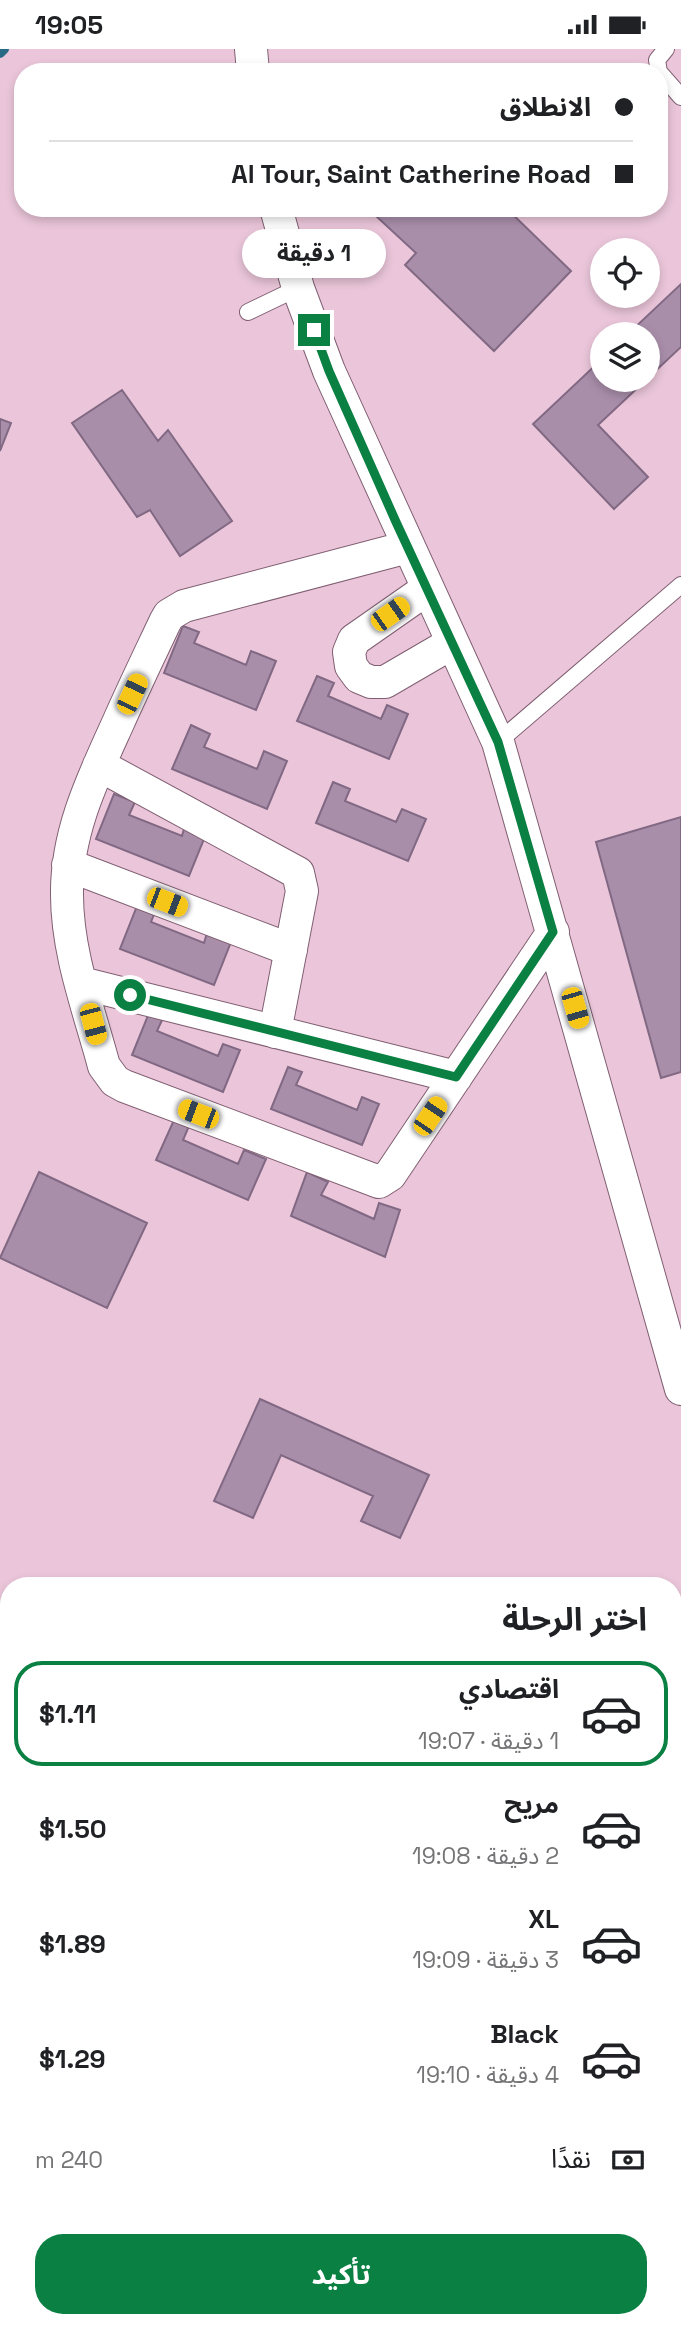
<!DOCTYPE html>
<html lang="ar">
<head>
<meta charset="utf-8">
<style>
  body { margin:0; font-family:"Space Grotesk","Noto Sans Arabic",sans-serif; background:#f2f2f2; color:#202124; direction:rtl; height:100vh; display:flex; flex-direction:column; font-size:26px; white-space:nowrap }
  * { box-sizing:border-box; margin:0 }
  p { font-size:23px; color:#757577 }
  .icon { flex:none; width:38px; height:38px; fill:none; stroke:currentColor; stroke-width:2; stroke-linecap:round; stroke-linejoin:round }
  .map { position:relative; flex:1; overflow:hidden; direction:ltr }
  .details { position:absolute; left:0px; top:1528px; width:682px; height:751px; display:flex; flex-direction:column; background:#fff; border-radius:28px 28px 0 0; box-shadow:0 4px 10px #0003; direction:rtl }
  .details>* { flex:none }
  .top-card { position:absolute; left:14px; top:14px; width:654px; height:154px; border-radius:28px; box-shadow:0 4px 10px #0003; direction:rtl; display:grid; align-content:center; height:154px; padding:0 35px; background:#fff }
  .controls { position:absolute; left:590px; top:189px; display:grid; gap:14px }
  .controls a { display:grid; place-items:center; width:70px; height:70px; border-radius:50%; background:#fff; box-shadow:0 4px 10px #0003; font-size:35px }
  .end { position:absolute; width:32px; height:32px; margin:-16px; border:9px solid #0b8043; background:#fff; box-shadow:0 0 0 4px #fff }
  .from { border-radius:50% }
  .bubble { position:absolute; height:49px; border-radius:24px; background:#fff; box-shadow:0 4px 10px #0003; font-size:23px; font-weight:700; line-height:49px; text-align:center; direction:rtl }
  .car { position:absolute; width:21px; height:42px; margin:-21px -10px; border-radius:9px; box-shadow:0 0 5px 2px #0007; background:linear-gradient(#f5c518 24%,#345 0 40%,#f5c518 0 76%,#345 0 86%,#f5c518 0) }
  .top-card b { display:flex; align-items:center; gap:24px; height:66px; font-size:26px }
  .top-card b+b { border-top:2px solid #e0e0e0 }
  .top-card i { width:18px; height:18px; background:#202124 }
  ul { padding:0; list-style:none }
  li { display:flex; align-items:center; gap:21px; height:105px; margin:0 14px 10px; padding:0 21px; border:4px solid transparent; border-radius:28px }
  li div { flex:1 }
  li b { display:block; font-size:26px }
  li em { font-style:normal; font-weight:700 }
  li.current { border-color:#0b8043 }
  li>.icon { width:63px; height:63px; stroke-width:1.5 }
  h2 { padding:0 35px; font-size:32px; line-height:84px }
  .pay { display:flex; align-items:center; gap:18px; height:77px; padding:0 35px; font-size:26px }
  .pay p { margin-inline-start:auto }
  .action { display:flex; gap:14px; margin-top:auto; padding:14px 35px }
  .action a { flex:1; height:80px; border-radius:28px; background:#0b8043; color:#fff; font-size:28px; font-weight:700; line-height:80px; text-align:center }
  .status { display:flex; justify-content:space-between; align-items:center; height:49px; padding:0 35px; background:#fff; direction:ltr }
  .status svg { height:19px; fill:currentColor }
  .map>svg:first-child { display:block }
</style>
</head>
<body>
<div class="status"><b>19:05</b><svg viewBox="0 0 49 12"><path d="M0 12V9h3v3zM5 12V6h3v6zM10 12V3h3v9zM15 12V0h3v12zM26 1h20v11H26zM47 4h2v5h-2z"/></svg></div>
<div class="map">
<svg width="681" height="2277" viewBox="0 0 681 2277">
  <rect width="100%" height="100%" fill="#ebc6da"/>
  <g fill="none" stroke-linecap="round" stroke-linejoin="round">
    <path stroke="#286a84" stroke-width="10" d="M0,4L4,0"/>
  </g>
  <path fill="#a98eaa" stroke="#816883" stroke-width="2" d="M384,159H506L571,222L494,302L405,216L416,204L376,167Z
    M681,235V298L648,329V285H628Z
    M602,310V331H646L598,376L648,428L614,460L533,375Z
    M122,341L158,392L168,381L232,472L180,507L150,461L137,468L72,374Z
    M0,370L11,374L0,402Z
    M183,577L199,583L194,594L246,616L251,602L276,612L256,661L164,624Z
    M317,627L334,634L328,647L381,670L387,656L408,665L389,710L297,672Z
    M191,676L210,685L204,698L257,720L264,702L287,712L267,760L172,720Z
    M333,733L350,740L345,752L396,773L402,760L426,770L408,812L316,774Z
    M114,745L135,753L129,766L182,787L185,776L206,785L189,827L96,790Z
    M681,768V1023L661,1029L596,793Z
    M137,857L155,863L151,873L204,894L207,884L231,893L214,936L120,900Z
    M149,964L163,969L157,982L218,1007L223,995L240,1001L223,1043L132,1006Z
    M288,1018L302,1023L296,1036L357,1061L362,1048L379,1055L362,1096L271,1060Z
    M174,1071L189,1077L183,1091L238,1115L244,1101L266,1110L248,1151L156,1111Z
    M39,1123L147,1174L107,1259L0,1209Z
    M307,1123L328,1133L321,1146L374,1170L379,1154L400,1161L385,1208L291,1167Z
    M260,1350L429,1426L400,1489L361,1472L373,1447L281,1406L253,1469L214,1452Z"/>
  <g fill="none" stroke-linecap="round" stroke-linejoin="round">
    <defs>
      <path id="service" d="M659,23L657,11L666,0
        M660,24L681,48
        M248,263L298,239
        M498,693L681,536"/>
      <path id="minor" d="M251,0L253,23
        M276,159L298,239L329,322L498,693L681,1340
        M408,498L184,557L169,566L165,573C149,607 133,640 118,674C93,729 66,784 67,846C67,904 89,961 104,1017L115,1032L124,1037L379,1133L390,1126L553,883
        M427,540L354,591L349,603L351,617L359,628L371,633H385L452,594
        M99,716L298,824L302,842L275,983
        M68,816L291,901
        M81,934L456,1028"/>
    </defs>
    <use href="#service" stroke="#805f72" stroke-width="18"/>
    <use href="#minor" stroke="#805f72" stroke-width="34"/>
    <use href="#service" stroke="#fff" stroke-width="16"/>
    <use href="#minor" stroke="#fff" stroke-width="32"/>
  </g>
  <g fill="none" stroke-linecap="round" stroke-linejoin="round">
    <path stroke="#0b8043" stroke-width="9" d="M130,946L456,1028L553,883L498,693L396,473L329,322L314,281"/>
  </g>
</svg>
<div class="controls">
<a><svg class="icon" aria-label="locate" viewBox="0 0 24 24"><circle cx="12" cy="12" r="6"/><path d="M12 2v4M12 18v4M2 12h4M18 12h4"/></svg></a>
<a><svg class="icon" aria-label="layers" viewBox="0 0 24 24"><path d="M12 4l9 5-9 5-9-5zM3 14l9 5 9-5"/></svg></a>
</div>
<i class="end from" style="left:130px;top:946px"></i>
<i class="end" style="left:314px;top:281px"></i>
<div class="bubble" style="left:242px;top:180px;width:144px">1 دقيقة</div>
<i class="car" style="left:390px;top:565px;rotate:55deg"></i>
<i class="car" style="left:132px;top:645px;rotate:25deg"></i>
<i class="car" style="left:167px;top:853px;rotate:111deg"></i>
<i class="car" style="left:575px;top:959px;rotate:164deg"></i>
<i class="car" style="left:93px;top:975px;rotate:165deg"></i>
<i class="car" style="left:198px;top:1065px;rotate:291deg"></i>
<i class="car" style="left:430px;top:1067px;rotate:34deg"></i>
<div class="top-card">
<b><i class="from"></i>الانطلاق</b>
<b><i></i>Al Tour, Saint Catherine Road</b>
</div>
<section class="details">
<h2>اختر الرحلة</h2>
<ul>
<li class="current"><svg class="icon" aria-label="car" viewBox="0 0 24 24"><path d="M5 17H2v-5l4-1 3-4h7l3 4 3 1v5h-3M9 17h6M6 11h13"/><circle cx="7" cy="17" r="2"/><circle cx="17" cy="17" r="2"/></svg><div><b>اقتصادي</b><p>1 دقيقة · 19:07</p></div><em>$1.11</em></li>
<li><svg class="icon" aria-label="car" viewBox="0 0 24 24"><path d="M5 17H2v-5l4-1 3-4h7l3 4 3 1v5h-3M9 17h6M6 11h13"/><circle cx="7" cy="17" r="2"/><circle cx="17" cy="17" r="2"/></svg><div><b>مريح</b><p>2 دقيقة · 19:08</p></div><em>$1.50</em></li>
<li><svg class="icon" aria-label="car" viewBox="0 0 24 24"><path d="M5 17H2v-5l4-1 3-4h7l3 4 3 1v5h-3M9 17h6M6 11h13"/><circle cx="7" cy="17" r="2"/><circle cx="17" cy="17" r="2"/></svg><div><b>XL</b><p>3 دقيقة · 19:09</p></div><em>$1.89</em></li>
<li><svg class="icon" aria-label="car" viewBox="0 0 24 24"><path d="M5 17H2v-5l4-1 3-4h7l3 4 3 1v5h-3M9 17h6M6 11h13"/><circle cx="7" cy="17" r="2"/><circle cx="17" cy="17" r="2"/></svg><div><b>Black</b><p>4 دقيقة · 19:10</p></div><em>$1.29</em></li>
</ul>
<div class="pay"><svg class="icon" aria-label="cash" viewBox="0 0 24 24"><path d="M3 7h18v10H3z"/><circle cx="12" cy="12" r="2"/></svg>نقدًا<p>240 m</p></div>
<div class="action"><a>تأكيد</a></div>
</section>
</div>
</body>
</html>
